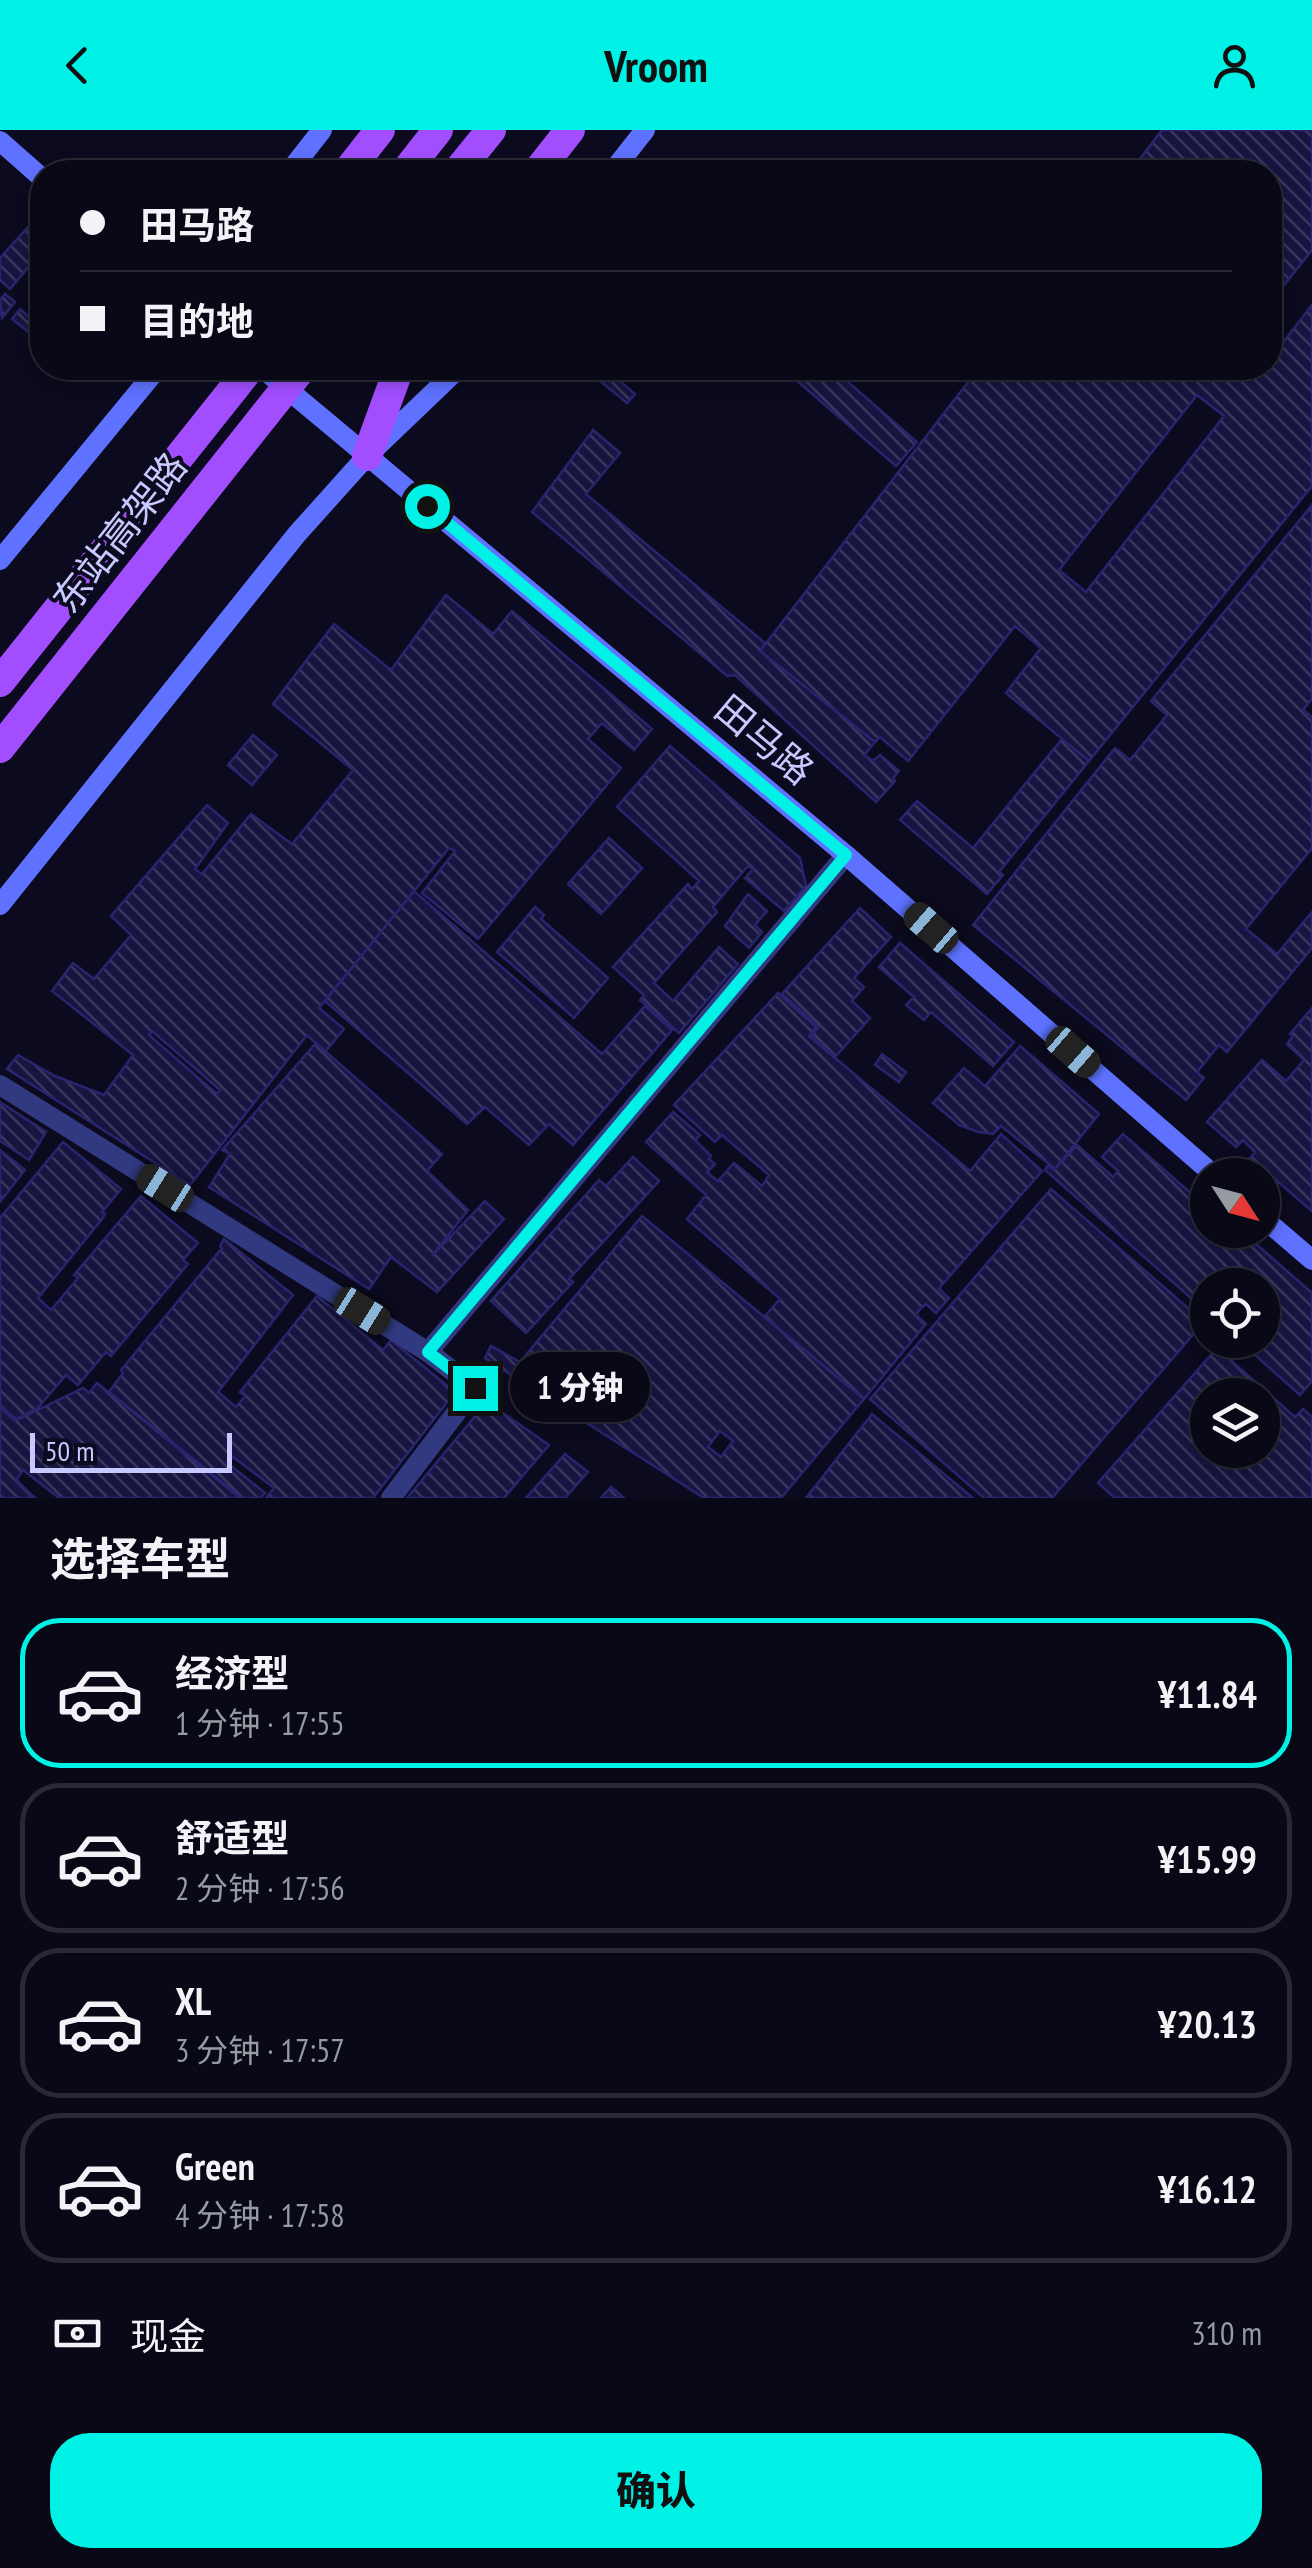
<!DOCTYPE html>
<html lang="zh">
<head>
<meta charset="utf-8">
<style>
  body { margin:0; font-family:"PT Sans Narrow","Noto Sans SC",sans-serif; background:#11111f; color:#f1f3f6; height:100vh; display:flex; flex-direction:column; font-size:38px; white-space:nowrap }
  * { box-sizing:border-box; margin:0 }
  p { font-size:32px; color:#989aa1 }
  .icon { flex:none; width:55px; height:55px; fill:none; stroke:currentColor; stroke-width:2; stroke-linecap:round; stroke-linejoin:round }
  .map { position:relative; height:1368px; overflow:hidden }
  .details { display:flex; flex-direction:column; background:#080816; flex:1 }
  .details>* { flex:none }
  .top-card { position:absolute; left:30px; top:30px; width:1252px; height:220px; border-radius:40px; box-shadow:0 5px 15px #0003,0 0 0 2px #292935; display:grid; align-content:center; height:220px; padding:0 50px; background:#080816 }
  .needle { width:65px; rotate:126deg }
  .fabs { position:absolute; left:1190px; top:1028px; display:grid; gap:20px }
  .fabs a { display:grid; place-items:center; width:90px; height:90px; border-radius:50%; background:#080816; box-shadow:0 5px 15px #0003,0 0 0 2px #292935; font-size:50px }
  .scale { position:absolute; left:30px; bottom:25px; width:202px; box-sizing:border-box; padding-left:10px; border:5px solid #c7c9ff; border-top:0; font-size:28px; line-height:35px; white-space:nowrap; color:#c7c9ff; -webkit-text-stroke:8px #0b0a1e; paint-order:stroke }
  .end { position:absolute; width:45px; height:45px; margin:-22px; border:12px solid #00f2e6; background:#111; box-shadow:0 0 0 5px #111 }
  .from { border-radius:50% }
  .bubble { position:absolute; height:70px; border-radius:35px; background:#080816; box-shadow:0 5px 15px #0003,0 0 0 2px #292935; font-size:32px; font-weight:800; line-height:70px; text-align:center }
  .car { position:absolute; width:30px; height:60px; margin:-30px -15px; border-radius:12px; box-shadow:0 0 8px 2px #0007; background:linear-gradient(#222 24%,#8ab4d8 0 40%,#222 0 76%,#8ab4d8 0 86%,#222 0) }
  .top-card b { display:flex; align-items:center; gap:35px; height:95px; font-size:38px }
  .top-card b+b { border-top:2px solid #292935 }
  .top-card i { width:25px; height:25px; background:#f1f3f6 }
  ul { padding:0; list-style:none }
  li { display:flex; align-items:center; gap:30px; height:150px; margin:0 20px 15px; padding:0 30px; border:5px solid #292935; border-radius:40px }
  li div { flex:1 }
  li b { display:block; font-size:38px }
  li em { font-style:normal; font-weight:800 }
  li.on { border-color:#00f2e6 }
  li>.icon { width:90px; height:90px; stroke-width:1.5 }
  h2 { padding:0 50px; font-size:45px; line-height:120px }
  .pay { display:flex; align-items:center; gap:25px; height:110px; padding:0 50px; font-size:38px }
  .pay p { margin-inline-start:auto }
  .button { display:flex; gap:20px; margin-top:auto; padding:20px 50px }
  .button a { flex:1; height:115px; border-radius:40px; background:#00f2e6; color:#111; font-size:40px; font-weight:800; line-height:115px; text-align:center }
  header { display:flex; justify-content:space-between; align-items:center; height:130px; padding:0 50px; background:#00f2e6; color:#111; font-size:45px; font-weight:800 }
  .map>svg:first-child { display:block }
</style>
</head>
<body>
<header><svg class="icon" aria-label="back" viewBox="0 0 24 24"><path d="M15 5l-7 7 7 7"/></svg>Vroom<svg class="icon" aria-label="person" viewBox="0 0 24 24"><circle cx="12" cy="8" r="4"/><path d="M4 21q1-7 8-7t8 7"/></svg></header>
<div class="map">
<svg width="1312" height="1368" viewBox="0 0 1312 1368">
  <defs>
    <pattern id="building-back-hatch" width="6" height="6" patternUnits="userSpaceOnUse" patternTransform="scale(2.5)"><rect width="6" height="6" fill="#171540"/><path d="M-1 5l2 2M0 0l6 6M5-1l2 2" fill="none" stroke="#37365d"/></pattern>
  </defs>
  <rect width="100%" height="100%" fill="#0b0a1e"/>
  <path fill="url(#building-back-hatch)" stroke="#28256e" stroke-width="2.5" fill-rule="evenodd" d="M1162,0H1312V120L1270,173V42H1130Z
    M29,96L42,107V121L10,159L0,150V128Z
    M5,164L15,172L2,188L0,170Z
    M1312,175V356L1089,631L1006,563L1041,518L1015,496L908,631L880,607L875,612L760,521L979,238H1270V213L1278,219ZM1197,265L1224,286L1086,462L1059,440Z
    M20,179L39,195L31,204L12,189Z
    M584,238H605L635,264L627,273Z
    M782,238H832L917,312L896,336Z
    M593,300L620,323L586,364L765,513L760,521L875,612L865,624L866,626L873,631L880,625L899,641L893,648L895,651L876,672L735,545L727,546L532,382Z
    M1312,375V569L1303,580L1312,587V718L1246,799L1277,824L1312,782V818L1227,922L1219,915L1197,942L1204,948L1186,970L973,795L1115,618L1130,630L1167,585L1151,571Z
    M446,465L493,504L512,481L652,599L634,620L602,593L588,609L621,638L478,809L422,763L455,721L449,718L319,878L344,899L325,922L307,905L190,1055L7,939L18,925L55,946L104,965L133,925L52,861L73,833L94,849L131,805L111,786L207,675L228,693L195,739L202,744L251,684L292,714L353,640L273,574L334,494L391,540ZM152,901L220,960L217,964L149,905Z
    M253,605L277,625L252,655L228,635Z
    M1062,609L1089,631L999,742L1003,745L987,764L900,690L917,671L973,718Z
    M670,616L800,728L806,756L784,781L745,748L753,739L748,736L746,738L713,777L717,782L654,853L673,871L719,817L738,834L679,903L640,870L644,865L613,837L688,754L692,759L699,751L617,677Z
    M609,708L642,738L601,784L568,754Z
    M414,761L602,924L645,876L672,900L573,1015L549,994L529,1015L485,977L467,994L325,871Z
    M748,764L767,781L755,795L762,802L749,818L725,796Z
    M535,777L544,785L541,789L608,848L574,888L497,822Z
    M860,778L891,807L854,848L864,857L852,871L870,888L835,927L811,905L819,897L782,864Z
    M900,813L1014,912L993,936L931,882L924,890L906,875L914,867L879,837Z
    M778,863L816,897L809,906L970,1041L1001,1004L1042,1041L941,1156L939,1159L949,1168L936,1183L926,1174L920,1179L916,1185L926,1194L864,1269L764,1187L780,1169L687,1089L706,1065L646,1012L673,982L700,1005L695,1010L711,1026L709,1029L715,1034L707,1042L715,1049L718,1051L734,1033L762,1056L769,1045L722,1005L715,1012L674,975Z
    M1312,878V1081L1250,1028L1255,1022L1243,1010L1236,1017L1207,992L1262,930L1286,951L1304,930L1287,914L1293,906L1290,904Z
    M316,913L442,1024L427,1041L468,1080L432,1126L485,1071L504,1089L437,1162L391,1127L369,1159L209,1057L230,1024L222,1020Z
    M1020,916L1099,984L1055,1039L1001,996L993,1004L978,1002L959,995L933,973L964,938L985,956Z
    M882,924L906,942L899,952L875,935Z
    M0,972L46,1002L29,1030L0,1011Z
    M1123,1004L1208,1078V1100H1240L1312,1163V1251L1300,1265L1238,1210H1262V1155H1208V1183L1045,1040L1048,1035L1054,1040L1077,1015L1113,1047L1118,1041L1102,1027Z
    M63,1012L121,1059L102,1082L105,1084L102,1089L38,1168L51,1180L78,1148L74,1145L141,1066L198,1113L183,1130L188,1134L111,1226L106,1222L78,1255L66,1245L37,1279L16,1289L0,1276V1088Z
    M0,1020L25,1040L0,1072Z
    M633,1027L659,1051L569,1149L573,1152L526,1203L491,1171L599,1050L606,1056Z
    M1051,1059L1204,1192L1052,1368H984L870,1269Z
    M642,1086L864,1269L781,1368H704L485,1228L491,1216L520,1232ZM720,1301L733,1311L721,1327L708,1317Z
    M224,1109L293,1165L218,1262L236,1277L245,1266L240,1262L317,1166L383,1220L391,1210L455,1262L373,1368H266L274,1358L233,1327L228,1332L230,1335L265,1363L261,1368H242L109,1262L123,1243L121,1240L222,1118L220,1116Z
    M1217,1218L1295,1287L1303,1279L1312,1287V1368H1115L1098,1353ZM1208,1265H1262V1320H1208Z
    M97,1253L240,1368H59L23,1340L16,1350L35,1368H0V1277L15,1291L83,1258L89,1263Z
    M487,1272L549,1315L504,1368H407Z
    M872,1284L973,1368H806Z
    M565,1324L588,1342L565,1368H526Z
    M611,1357L624,1368H601Z"/>
  <g fill="none" stroke-linecap="round" stroke-linejoin="round">
    <path stroke="#313a81" stroke-width="20" d="M0,955L428,1222L846,725
      M391,1368L475,1258L428,1222"/>
    <path stroke="#5e72ff" stroke-width="20" d="M0,11L42,48
      M289,42L322,0
      M612,42L645,0
      M262,238L846,725L1214,1045
      M0,430L158,238
      M0,775L297,404L367,326L459,238
      M1262,1087L1312,1130"/>
    <path stroke="#a24eff" stroke-width="30" d="M347,42L380,0
      M405,42L438,0
      M457,42L491,0
      M537,42L570,0
      M367,326L399,238
      M0,552L250,238
      M0,618L302,238"/>
  </g>
  <g fill="none" stroke-linecap="round" stroke-linejoin="round">
    <path stroke="#00f2e6" stroke-width="12" d="M427,376L846,725L428,1222L475,1258"/>
  </g>
  <g text-anchor="middle" stroke-width="8" stroke-linejoin="round" paint-order="stroke">
    <g font-size="38" fill="#c7c9ff" stroke="#0b0a1e">
      <text transform="translate(120 403) rotate(-52)" y="13">东站高架路</text>
      <text transform="translate(764 610) rotate(40)" y="13">田马路</text>
    </g>
  </g>
</svg>
<div class="fabs">
<a><svg class="needle" viewBox="-14 -14 28 28"><path d="M0-13l5 13h-10z" fill="#e53935"/><path d="M0 13l5-13h-10z" fill="#989aa1"/></svg></a>
<a><svg class="icon" aria-label="locate" viewBox="0 0 24 24"><circle cx="12" cy="12" r="6"/><path d="M12 2v4M12 18v4M2 12h4M18 12h4"/></svg></a>
<a><svg class="icon" aria-label="layers" viewBox="0 0 24 24"><path d="M12 4l9 5-9 5-9-5zM3 14l9 5 9-5"/></svg></a>
</div>
<div class="scale">50 m</div>
<i class="end from" style="left:427px;top:376px"></i>
<i class="end" style="left:475px;top:1258px"></i>
<div class="bubble" style="left:510px;top:1222px;width:140px">1 分钟</div>
<i class="car" style="left:931px;top:798px;rotate:311deg"></i>
<i class="car" style="left:1073px;top:922px;rotate:131deg"></i>
<i class="car" style="left:165px;top:1058px;rotate:302deg"></i>
<i class="car" style="left:362px;top:1181px;rotate:122deg"></i>
<div class="top-card">
<b><i class="from"></i>田马路</b>
<b><i></i>目的地</b>
</div>
</div>
<section class="details">
<h2>选择车型</h2>
<ul>
<li class="on"><svg class="icon" aria-label="car" viewBox="0 0 24 24"><path d="M5 17H2v-5l4-1 3-4h7l3 4 3 1v5h-3M9 17h6M6 11h13"/><circle cx="7" cy="17" r="2"/><circle cx="17" cy="17" r="2"/></svg><div><b>经济型</b><p>1 分钟 · 17:55</p></div><em>¥11.84</em></li>
<li><svg class="icon" aria-label="car" viewBox="0 0 24 24"><path d="M5 17H2v-5l4-1 3-4h7l3 4 3 1v5h-3M9 17h6M6 11h13"/><circle cx="7" cy="17" r="2"/><circle cx="17" cy="17" r="2"/></svg><div><b>舒适型</b><p>2 分钟 · 17:56</p></div><em>¥15.99</em></li>
<li><svg class="icon" aria-label="car" viewBox="0 0 24 24"><path d="M5 17H2v-5l4-1 3-4h7l3 4 3 1v5h-3M9 17h6M6 11h13"/><circle cx="7" cy="17" r="2"/><circle cx="17" cy="17" r="2"/></svg><div><b>XL</b><p>3 分钟 · 17:57</p></div><em>¥20.13</em></li>
<li><svg class="icon" aria-label="car" viewBox="0 0 24 24"><path d="M5 17H2v-5l4-1 3-4h7l3 4 3 1v5h-3M9 17h6M6 11h13"/><circle cx="7" cy="17" r="2"/><circle cx="17" cy="17" r="2"/></svg><div><b>Green</b><p>4 分钟 · 17:58</p></div><em>¥16.12</em></li>
</ul>
<div class="pay"><svg class="icon" aria-label="cash" viewBox="0 0 24 24"><path d="M3 7h18v10H3z"/><circle cx="12" cy="12" r="2"/></svg>现金<p>310 m</p></div>
<div class="button"><a>确认</a></div>
</section>
</body>
</html>
